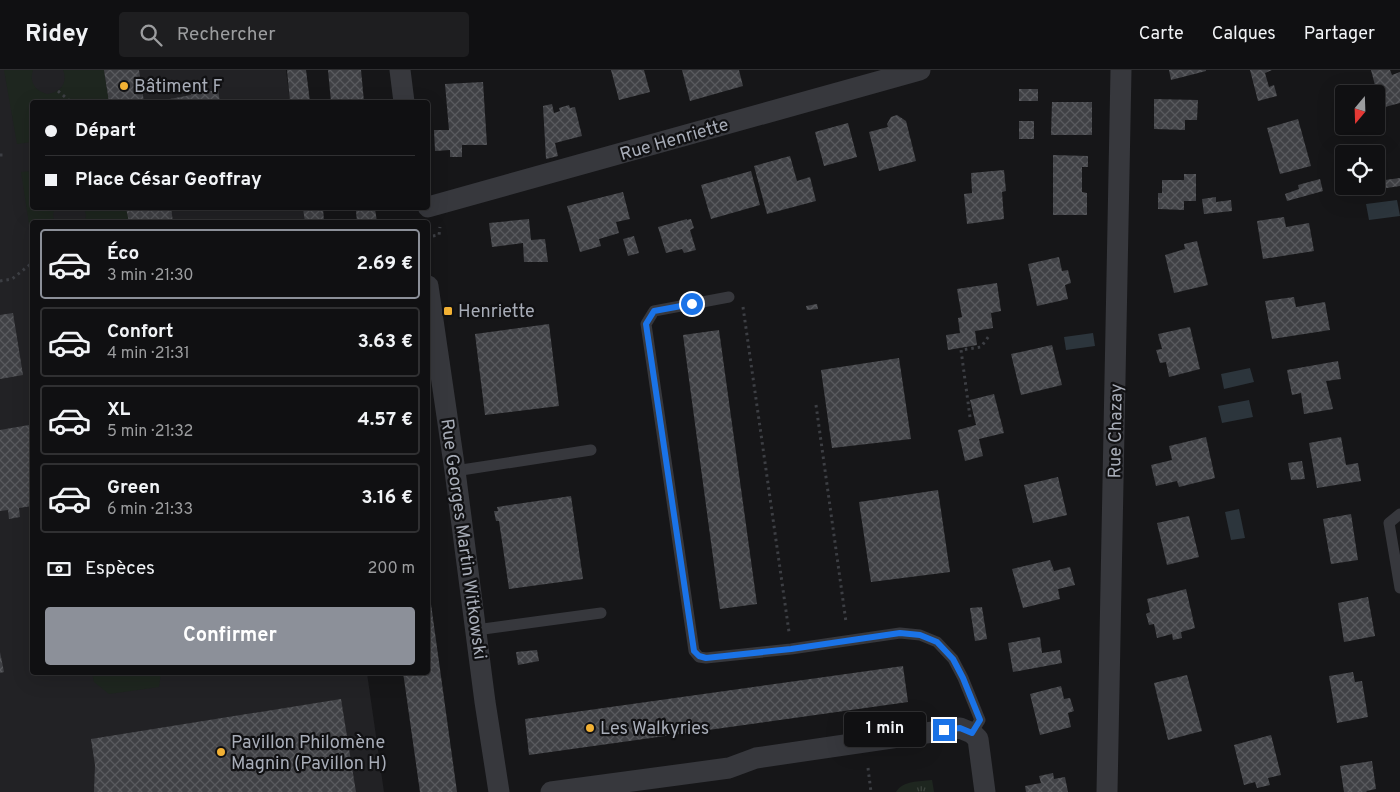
<!DOCTYPE html>
<html lang="fr">
<head>
<meta charset="utf-8">
<style>
  body { margin:0; font-family:Overpass,sans-serif; background:#1e1e20; color:#f1f3f6; height:100vh; display:flex; flex-direction:column; font-size:19px; white-space:nowrap }
  * { box-sizing:border-box; margin:0 }
  p { font-size:16px; color:#9c9d9f }
  .icon { flex:none; width:28px; height:28px; fill:none; stroke:currentColor; stroke-width:2; stroke-linecap:round; stroke-linejoin:round }
  .map { position:relative; flex:1; overflow:hidden }
  .side { position:absolute; left:30px; top:150px; width:400px; height:455px; display:flex; flex-direction:column; background:#101012; border-radius:5px; box-shadow:0 5px 20px #0002,0 0 0 1px #303032 }
  .side>* { flex:none }
  .hud { position:absolute; left:30px; top:30px; width:400px; height:110px; border-radius:5px; box-shadow:0 5px 20px #0002,0 0 0 1px #303032; display:grid; align-content:center; height:110px; padding:0 15px; background:#101012 }
  .needle { width:32px; rotate:199deg }
  .buttons { position:absolute; left:1335px; top:15px; display:grid; gap:10px }
  .buttons a { display:grid; place-items:center; width:50px; height:50px; border-radius:5px; background:#101012; box-shadow:0 5px 20px #0002,0 0 0 1px #303032; font-size:25px }
  .end { position:absolute; width:22px; height:22px; margin:-11px; border:6px solid #1a73e8; background:#fff; box-shadow:0 0 0 2px #fff }
  .from { border-radius:50% }
  .bubble { position:absolute; height:35px; border-radius:5px; background:#101012; box-shadow:0 5px 20px #0002,0 0 0 1px #303032; font-size:16px; font-weight:700; line-height:35px; text-align:center }
  .hud b { display:flex; align-items:center; gap:18px; height:48px; font-size:19px }
  .hud b+b { border-top:1px solid #303032 }
  .hud i { width:12px; height:12px; background:#f1f3f6 }
  ul { padding:9px 0 0; list-style:none }
  li { display:flex; align-items:center; gap:15px; height:70px; margin:0 10px 8px; padding:0 5px; border:2px solid #303032; border-radius:5px }
  li div { flex:1 }
  li b { display:block; font-size:19px }
  li em { font-style:normal; font-weight:700 }
  li.active { border-color:#8c9099 }
  li>.icon { width:45px; height:45px; stroke-width:1.5 }
  .pay { display:flex; align-items:center; gap:12px; height:55px; padding:0 15px; font-size:19px }
  .pay p { margin-inline-start:auto }
  .button { display:flex; gap:10px; margin-top:auto; padding:10px 15px }
  .button a { flex:1; height:58px; border-radius:5px; background:#8c9099; color:#fff; font-size:20px; font-weight:700; line-height:58px; text-align:center }
  header { display:flex; align-items:center; gap:30px; box-sizing:border-box; height:70px; padding:0 25px; background:#101012; border-bottom:1px solid #303032 }
  header strong { font-size:24px }
  nav { display:flex; gap:28px; margin-inline-start:auto; font-size:18px }
  .search { width:350px; height:45px; background:#1e1e20; display:flex; align-items:center; gap:12px; box-sizing:border-box; padding:0 18px; border-radius:5px; color:#9c9d9f; font-size:19px }
  .map>svg:first-child { display:block }
</style>
</head>
<body>
<header>
<strong>Ridey</strong>
<div class="search"><svg class="icon" aria-label="search" viewBox="0 0 24 24"><circle cx="10" cy="10" r="6"/><path d="M15 15l6 6"/></svg>Rechercher</div>
<nav><a>Carte</a><a>Calques</a><a>Partager</a></nav>
</header>
<div class="map">
<svg width="1400" height="722" viewBox="0 0 1400 722">
  <defs>
    <pattern id="park-tufts" width="24" height="20" patternUnits="userSpaceOnUse" patternTransform="scale(1.25)"><rect width="24" height="20" fill="#1e261f"/><path d="M3 7l-1-3M5 7V3M7 7l1-3M15 17l-1-3M17 17v-4M19 17l1-3" fill="none" stroke="#3c433d"/></pattern>
    <pattern id="building-cross-hatch" width="8" height="8" patternUnits="userSpaceOnUse" patternTransform="scale(1.25)"><rect width="8" height="8" fill="#404145"/><path d="M0 0l8 8M0 8l8-8" fill="none" stroke="#595a5e"/></pattern>
  </defs>
  <rect width="100%" height="100%" fill="#161618"/>
  <path fill="#222225" d="M0,0H286L290,32H32V138H304L306,152H32V602L367,603L384,722H0Z"/>
  <path fill="#1e261f" d="M4,0H33C29,12 35,21 47,24C61,22 68,13 63,0H104L109,32H32V72L17,74Z
    M32,101V138H55L53,144L54,152H32V173L21,102Z
    M84,138H126L129,152H85L86,145Z
    M92,603V602L161,603L159,617L109,624L94,612Z"/>
  <path fill="url(#park-tufts)" d="M932,710L934,722H896C904,710 919,712 932,710Z"/>
  <path fill="#2c353c" d="M1397,130L1400,146L1369,150L1366,134Z
    M1093,263L1095,276L1066,280L1064,267Z
    M1250,298L1254,312L1224,319L1221,304Z
    M1249,330L1253,347L1222,353L1218,336Z
    M1239,439L1245,468L1231,470L1225,442Z"/>
  <path fill="url(#building-cross-hatch)" d="M104,0H139L144,32H109Z
    M287,0H306L310,32H290Z
    M328,0H361L364,32H331Z
    M611,0H644L650,22L619,30Z
    M682,0H739L743,16L690,31Z
    M1169,0H1206V1L1171,10Z
    M1250,0H1272L1265,3L1269,17L1274,15L1277,26L1258,31Z
    M1371,0H1390L1392,5L1400,2V33L1381,38Z
    M483,12L487,75H462V87H450V80L435,81L434,60H449L445,14Z
    M1019,19H1038V31H1019Z
    M218,20L220,32H154L191,25V24Z
    M1154,29L1198,30L1197,50H1185V60L1154,59Z
    M1052,32H1092V65H1051Z
    M552,34L554,43L560,41L559,38L569,35L570,38L575,37L582,66L555,73L558,86L546,89L543,36Z
    M897,45L906,51L916,91L879,101L869,62L888,57L887,54L891,47Z
    M1298,49L1311,96L1280,104L1267,58Z
    M1019,51H1034V69H1019Z
    M848,53L857,87L824,96L815,62Z
    M1053,85L1088,86V97H1082V122L1087,123V145H1053Z
    M790,86L797,111L810,107L816,131L767,144L754,96Z
    M1380,91L1385,110L1400,108V116L1346,124L1344,116H1376V92Z
    M1004,100L1006,121L1002,122L1004,149L967,154L964,124L972,123L971,103Z
    M751,101L760,135L711,149L701,115Z
    M1184,104H1196V131H1184V140L1158,139V123H1162V110H1184Z
    M1320,109L1323,121L1287,131L1285,124L1299,119L1298,115Z
    M623,122L630,149L616,152L619,163L599,169L601,176L580,182L567,136Z
    M1216,127V132L1231,130L1232,141L1204,144L1202,129Z
    M126,138H171L173,152H129Z
    M303,138H323L324,152H305Z
    M375,139L377,152H357L356,141Z
    M1284,147L1286,157L1309,153L1314,181L1263,189L1257,151Z
    M529,149L531,170L545,169L548,192H524L523,173L492,177L489,153Z
    M687,149V150L691,149L694,158L690,160L696,180L684,183L682,179L666,183L658,157Z
    M634,166L639,183L628,186L623,169Z
    M1197,171L1208,215L1174,223L1165,185L1185,179L1184,174Z
    M1059,187L1062,201L1068,200L1071,213L1065,215L1068,229L1037,236L1028,194Z
    M997,213L1001,241L991,243L993,258L975,261L977,275L948,280L946,265L960,263L958,248L962,247L957,219Z
    M1294,227L1296,237L1325,232L1330,260L1272,269L1265,231Z
    M817,234L818,239L807,240L806,236Z
    M13,243L23,305L0,309V245Z
    M549,254L559,336L485,345L475,264Z
    M1190,257L1200,299L1169,307L1166,292L1160,293L1156,280L1162,279L1158,264Z
    M719,260L757,534L720,539L683,265Z
    M1052,275L1062,315L1021,325L1011,284Z
    M899,288L911,369L832,378L821,300Z
    M1338,291L1341,309L1326,311L1333,339L1304,344L1301,323L1292,325L1287,300Z
    M994,324L1004,363L979,369L983,386L965,391L958,360L976,355L970,330Z
    M29,355L32,378V436L19,438L20,447L9,449L8,440L0,441V360Z
    M1206,367L1215,408L1179,417L1177,411L1156,416L1151,395L1172,390L1169,376Z
    M1341,367L1346,395L1358,393L1361,411L1317,418L1309,373Z
    M1302,391L1305,409L1291,410L1288,393Z
    M1058,407L1067,445L1033,453L1024,415Z
    M938,420L950,502L871,512L859,432Z
    M571,426L583,509L509,519L499,451H496L494,441H498L497,437Z
    M1351,444L1358,490L1331,494L1323,449Z
    M1189,446L1199,487L1167,495L1157,453Z
    M1050,490L1054,501L1070,497L1075,515L1058,519L1060,529L1023,538L1012,499Z
    M1186,519L1195,558L1181,562L1182,568L1173,570L1172,564L1157,568L1154,554L1149,555L1146,544L1150,542L1147,529Z
    M430,527L457,722H420L403,602H428V528Z
    M1368,527L1375,566L1344,572L1338,533Z
    M982,537L987,569L975,571L970,538Z
    M1040,567L1042,583L1060,580L1062,593L1013,602L1008,573Z
    M537,580L539,591L518,595L516,582Z
    M0,582L4,602L0,603Z
    M903,596L908,632L529,685L525,649Z
    M1353,602L1355,612L1362,611L1368,647L1337,653L1329,606Z
    M1187,605L1202,661L1168,670L1154,613Z
    M1061,616L1064,629L1070,628L1074,641L1068,643L1071,657L1040,665L1030,624Z
    M341,629L356,722H94L95,695L91,669Z
    M1271,665L1281,705L1268,708L1270,715L1257,718L1255,712L1244,715L1234,675Z
    M1372,691L1376,719L1366,721L1367,722H1344L1340,696Z
    M1053,703L1054,709L1065,707L1068,722H1026L1025,716L1041,713L1039,706Z"/>
  <g fill="none" stroke-linecap="round" stroke-linejoin="round">
    <path stroke="#3d3f44" stroke-width="3" stroke-dasharray="2.5 4" stroke-linecap="butt" d="M58,21L71,32
      M0,85H3
      M433,166L439,165L440,157
      M0,211L12,209L32,193
      M743,237L789,562
      M816,335L846,552
      M970,347L961,280L981,277L989,266
      M868,698L871,722"/>
    <path stroke="#37383d" stroke-width="11" d="M729,227L654,241L646,254L694,581L699,587L706,588L791,579L900,563L920,565L937,572L953,589L963,608L980,650L972,663
      M455,401L591,380
      M1400,444L1389,453L1400,518
      M476,560L601,543"/>
    <path stroke="#37383d" stroke-width="21" d="M400,0L404,32
      M428,137L920,0
      M428,216L455,401L485,632L499,722
      M551,722L729,698L756,688L960,658L972,663L978,669L985,722
      M1107,722L1121,0"/>
  </g>
  <g fill="none" stroke-linecap="round" stroke-linejoin="round">
    <path stroke="#1a73e8" stroke-width="6" d="M692,234L654,241L646,254L694,581L699,586L706,588L791,579L900,563L920,565L937,572L953,589L963,608L980,650L972,663L960,658L944,660"/>
  </g>
  <g fill="#f2b134" stroke="#111113" stroke-width="2">
    <circle cx="124" cy="16" r="5"/>
    <rect x="443" y="236" width="10" height="10" rx="2.5"/>
    <circle cx="590" cy="658" r="5"/>
    <circle cx="221" cy="682" r="5"/>
  </g>
  <g text-anchor="middle" stroke-width="4.5" stroke-linejoin="round" paint-order="stroke">
    <g font-size="18" fill="#a8adb8" stroke="#111113" text-anchor="start">
      <text x="134" y="22">Bâtiment F</text>
      <text x="458" y="247">Henriette</text>
      <text x="600" y="664">Les Walkyries</text>
      <text x="231" y="678">Pavillon Philomène<tspan x="231" dy="21">Magnin (Pavillon H)</tspan></text>
    </g>
    <g font-size="18" fill="#a8adb8" stroke="#111113">
      <text transform="translate(674 69) rotate(-16)" y="6">Rue Henriette</text>
      <text transform="translate(1115 361) rotate(-89)" y="6">Rue Chazay</text>
      <text transform="translate(464 469) rotate(82)" y="6">Rue Georges Martin Witkowski</text>
    </g>
  </g>
</svg>
<div class="buttons">
<a><svg class="needle" viewBox="-14 -14 28 28"><path d="M0-13l5 13h-10z" fill="#e53935"/><path d="M0 13l5-13h-10z" fill="#9c9d9f"/></svg></a>
<a><svg class="icon" aria-label="locate" viewBox="0 0 24 24"><circle cx="12" cy="12" r="6"/><path d="M12 2v4M12 18v4M2 12h4M18 12h4"/></svg></a>
</div>
<i class="end from" style="left:692px;top:234px"></i>
<i class="end" style="left:944px;top:660px"></i>
<div class="bubble" style="left:844px;top:642px;width:82px">1 min</div>
<div class="hud">
<b><i class="from"></i>Départ</b>
<b><i></i>Place César Geoffray</b>
</div>
<section class="side">
<ul>
<li class="active"><svg class="icon" aria-label="car" viewBox="0 0 24 24"><path d="M5 17H2v-5l4-1 3-4h7l3 4 3 1v5h-3M9 17h6M6 11h13"/><circle cx="7" cy="17" r="2"/><circle cx="17" cy="17" r="2"/></svg><div><b>Éco</b><p>3 min · 21:30</p></div><em>2.69 €</em></li>
<li><svg class="icon" aria-label="car" viewBox="0 0 24 24"><path d="M5 17H2v-5l4-1 3-4h7l3 4 3 1v5h-3M9 17h6M6 11h13"/><circle cx="7" cy="17" r="2"/><circle cx="17" cy="17" r="2"/></svg><div><b>Confort</b><p>4 min · 21:31</p></div><em>3.63 €</em></li>
<li><svg class="icon" aria-label="car" viewBox="0 0 24 24"><path d="M5 17H2v-5l4-1 3-4h7l3 4 3 1v5h-3M9 17h6M6 11h13"/><circle cx="7" cy="17" r="2"/><circle cx="17" cy="17" r="2"/></svg><div><b>XL</b><p>5 min · 21:32</p></div><em>4.57 €</em></li>
<li><svg class="icon" aria-label="car" viewBox="0 0 24 24"><path d="M5 17H2v-5l4-1 3-4h7l3 4 3 1v5h-3M9 17h6M6 11h13"/><circle cx="7" cy="17" r="2"/><circle cx="17" cy="17" r="2"/></svg><div><b>Green</b><p>6 min · 21:33</p></div><em>3.16 €</em></li>
</ul>
<div class="pay"><svg class="icon" aria-label="cash" viewBox="0 0 24 24"><path d="M3 7h18v10H3z"/><circle cx="12" cy="12" r="2"/></svg>Espèces<p>200 m</p></div>
<div class="button"><a>Confirmer</a></div>
</section>
</div>
</body>
</html>
